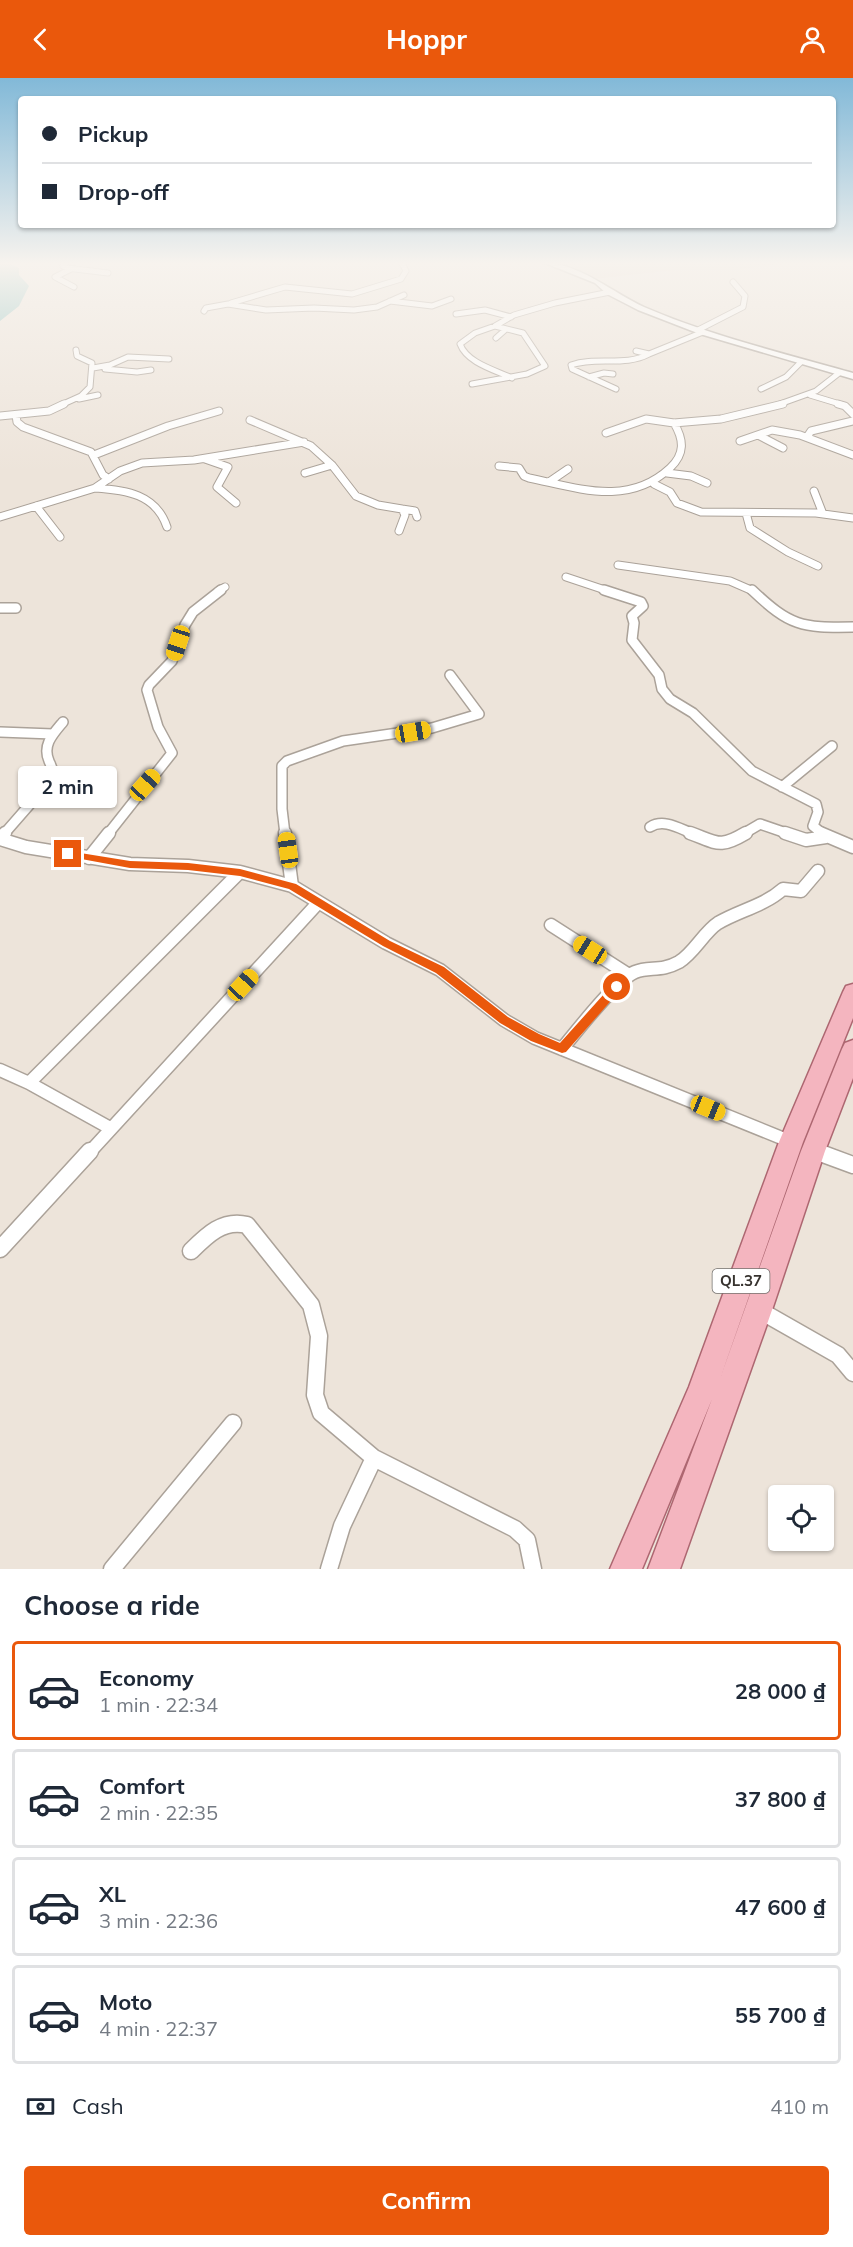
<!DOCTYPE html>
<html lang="en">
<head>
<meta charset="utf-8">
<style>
  body { margin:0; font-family:Mulish,sans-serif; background:#f2f2f3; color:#1f2937; height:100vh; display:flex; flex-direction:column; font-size:22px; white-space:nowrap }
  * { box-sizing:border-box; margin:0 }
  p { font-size:20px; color:#747a83 }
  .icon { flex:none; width:33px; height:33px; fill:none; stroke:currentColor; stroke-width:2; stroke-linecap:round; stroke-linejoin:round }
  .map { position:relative; height:1491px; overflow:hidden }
  .details { display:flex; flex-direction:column; background:#fff; flex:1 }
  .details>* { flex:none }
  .banner { position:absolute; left:18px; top:18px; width:818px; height:132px; border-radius:6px; box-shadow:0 2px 4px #0004; display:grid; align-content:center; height:132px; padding:0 24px; background:#fff }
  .controls { position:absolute; left:768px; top:1407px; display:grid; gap:12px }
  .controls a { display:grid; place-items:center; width:66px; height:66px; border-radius:6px; background:#fff; box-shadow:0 2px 4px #0004; font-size:30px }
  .end { position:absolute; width:27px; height:27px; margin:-14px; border:8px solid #ea580c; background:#fff; box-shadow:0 0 0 3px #fff }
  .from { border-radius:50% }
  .bubble { position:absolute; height:42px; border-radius:6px; background:#fff; box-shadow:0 2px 4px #0004; font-size:20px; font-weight:700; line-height:42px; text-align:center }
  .car { position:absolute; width:18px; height:36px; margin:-18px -9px; border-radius:8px; box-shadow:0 0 4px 2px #0007; background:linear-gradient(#f5c518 24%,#345 0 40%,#f5c518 0 76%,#345 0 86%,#f5c518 0) }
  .banner b { display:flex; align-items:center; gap:21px; height:57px; font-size:22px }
  .banner b+b { border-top:2px solid #e0e1e3 }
  .banner i { width:15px; height:15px; background:#1f2937 }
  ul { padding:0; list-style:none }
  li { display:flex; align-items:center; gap:18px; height:99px; margin:0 12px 9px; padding:0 12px; border:3px solid #e0e1e3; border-radius:6px }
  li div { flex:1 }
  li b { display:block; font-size:22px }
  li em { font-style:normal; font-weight:700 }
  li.on { border-color:#ea580c }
  li>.icon { width:54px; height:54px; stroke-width:1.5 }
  h2 { padding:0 24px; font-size:27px; line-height:72px }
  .pay { display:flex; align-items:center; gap:15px; height:66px; padding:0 24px; font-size:22px }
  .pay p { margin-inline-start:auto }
  .button { display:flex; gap:12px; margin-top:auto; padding:12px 24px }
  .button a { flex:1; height:69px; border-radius:6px; background:#ea580c; color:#fff; font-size:24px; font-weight:700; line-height:69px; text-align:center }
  header { display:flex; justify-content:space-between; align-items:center; height:78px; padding:0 24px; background:#ea580c; color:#fff; font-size:27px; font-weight:700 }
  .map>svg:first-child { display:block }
</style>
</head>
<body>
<header><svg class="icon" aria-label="back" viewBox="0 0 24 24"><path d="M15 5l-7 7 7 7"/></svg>Hoppr<svg class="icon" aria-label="person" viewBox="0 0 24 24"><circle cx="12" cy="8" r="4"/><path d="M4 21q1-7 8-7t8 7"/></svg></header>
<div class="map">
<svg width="853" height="1491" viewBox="0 0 853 1491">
  <rect width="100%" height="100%" fill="#ede4da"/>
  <path fill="#e7d7c8" d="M556,185H786L736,192H675L594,201Z"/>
  <path fill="#89c0bf" d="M0,185H8L19,190V197L29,208L19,228L0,243Z"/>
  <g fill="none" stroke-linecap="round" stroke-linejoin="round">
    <defs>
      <path id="minor-far4" d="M65,185L63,188L67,190L108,195
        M71,191L55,199L74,209
        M390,223L432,228L451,221
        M231,225L285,209L352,216L401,201L406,193L402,185
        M204,233L206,230L228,226L266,232L314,230L354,232L377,229L404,217
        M456,236L485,232L511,239
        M698,252L743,229L745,218L733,204
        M496,260L505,252
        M636,273L649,276L703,254
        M93,290L110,287L128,279L169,281
        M105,291L137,294L151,292
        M589,299L604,295L613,296
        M512,300C495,292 467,285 460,266L475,255L495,248L514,237L555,225L610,214
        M472,306L527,296L545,288L523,255L495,248
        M616,311L572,291L571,287C596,278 625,289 649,276
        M761,311L786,299L801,284
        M810,317L843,327
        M79,321L98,317
        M61,327L81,318L90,309L92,285L77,278L76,272
        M777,327L816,313L839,295"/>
      <path id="minor-far3" d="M838,326L845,328L853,336
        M16,337L17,344L23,349L91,374L103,397L109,401
        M0,338L49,333L64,326
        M250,342L311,368L332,387L356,418L378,427L402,431L405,437L399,453
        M606,355L646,341L674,345L721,341L783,326
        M758,357L783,370
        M807,359L811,353L853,343
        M740,363L772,352L800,357L853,377
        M94,377L168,348L219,333
        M205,381L228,389L217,409L236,425
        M499,388L519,390L524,398L529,400C578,410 628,429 670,390C685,376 684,362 674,345
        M305,395L332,387
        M667,395L691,398L707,405
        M549,404L568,391
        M654,406L670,414L677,425L701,434L816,435L853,440
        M95,410C126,412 156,416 167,449
        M814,413L823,436
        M36,428L60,459
        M402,431L415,433L417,439
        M746,435L750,450L788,474L818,488
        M0,439L95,410L120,393L142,385L194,382L304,364
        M618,487L730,503L753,513
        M566,499L608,513
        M218,513L225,509"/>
      <path id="minor-far2" d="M604,512L641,524L643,528L632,538L634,545L632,562L659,597L662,611L670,621L693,635L752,693L816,726L818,734L813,748L823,756
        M752,512C790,548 801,550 853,549
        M0,530H16
        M0,654L53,656
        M782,709L832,668
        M650,749C664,740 680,751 694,756
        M4,756L52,701C54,693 52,690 49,683C42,667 53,656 63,644
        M108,756L172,675L158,649L147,612L149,607L172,583L185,547L193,534L221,512
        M285,756L282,731V688L287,683L343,663L432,650L479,636L450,597
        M743,756L760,746L789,756"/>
      <path id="minor-far1" d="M285,755L292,808
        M690,755C718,765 719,771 746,755
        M785,755L806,762L826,759
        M820,755L853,769
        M0,761L26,769L130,786L188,788L240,794L292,808L386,865L440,892L504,942L535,960L794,1065
        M0,761L5,755
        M89,780L109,755
        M551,847L629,897
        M562,971C576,954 616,902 635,894C649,888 661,894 679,884C694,875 704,854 718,845C740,832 764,828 783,811L801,813L818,793
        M0,992L29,1005L110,1050
        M29,1005L240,794
        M812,1072L819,1075
        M89,1075L318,825"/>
      <path id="minor" d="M815,1073L853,1087
        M0,1171L90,1073
        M191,1173C207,1157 223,1141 247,1147L311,1227L319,1258L315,1317L321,1335L374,1380L515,1451L527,1462L533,1491
        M759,1232L838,1277L853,1295
        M112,1491L233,1345
        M329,1491L342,1448L374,1380"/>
      <path id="secondary" d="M545,185C579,185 613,215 644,229C711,258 783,275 853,295V301L700,256L638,232L607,216L595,205Z"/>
      <path id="primary" d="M853,906V940L803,1064L721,1298L801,1073L842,971L845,965L853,962V1000L825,1073L772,1232L680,1491H648L712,1321L642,1491H610L689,1309L779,1064L843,914L846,908Z"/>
    </defs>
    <use href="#minor-far4" stroke="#aba299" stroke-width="7"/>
    <use href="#minor-far3" stroke="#aba299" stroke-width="9"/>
    <use href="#minor-far2" stroke="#aba299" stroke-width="12"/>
    <use href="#minor-far1" stroke="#aba299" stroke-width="15"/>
    <use href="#minor" stroke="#aba299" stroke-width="19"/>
    <use href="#secondary" stroke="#aba299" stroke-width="3"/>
    <use href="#primary" stroke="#ad6771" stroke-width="3"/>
    <use href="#minor-far4" stroke="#fff" stroke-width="5"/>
    <use href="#minor-far3" stroke="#fff" stroke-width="7"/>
    <use href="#minor-far2" stroke="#fff" stroke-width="9"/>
    <use href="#minor-far1" stroke="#fff" stroke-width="12"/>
    <use href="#minor" stroke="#fff" stroke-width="16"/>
    <use href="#secondary" fill="#fff" fill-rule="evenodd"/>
    <use href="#primary" fill="#f4b5bf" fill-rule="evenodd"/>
  </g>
  <linearGradient id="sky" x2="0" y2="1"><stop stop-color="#82b9d8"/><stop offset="0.47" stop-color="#f7f3ee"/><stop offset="1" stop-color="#f7f3ee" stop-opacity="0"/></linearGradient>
  <rect width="853" height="394" fill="url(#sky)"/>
  <path fill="#ea580c" d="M68,773L130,783L188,785L240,791L296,806L390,863L444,889L508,939L539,956L560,965L613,906H621L623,909L566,974L562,975L531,963L500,945L436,895L383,868L289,811L240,798L188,792L130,790L65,778V774Z"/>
  <g text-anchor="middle" stroke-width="5" stroke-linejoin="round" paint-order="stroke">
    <rect fill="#fff" stroke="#73706d" stroke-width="1.5" x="712.5" y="1191" width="57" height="24" rx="4.5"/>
    <g font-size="15" font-weight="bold" fill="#37332f">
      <text x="741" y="1208">QL.37</text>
    </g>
  </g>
</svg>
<div class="controls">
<a><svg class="icon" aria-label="locate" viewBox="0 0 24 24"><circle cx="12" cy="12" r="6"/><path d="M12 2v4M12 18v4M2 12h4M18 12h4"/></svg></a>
</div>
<i class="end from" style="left:617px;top:909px"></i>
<i class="end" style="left:68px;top:776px"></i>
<div class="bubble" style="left:18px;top:688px;width:99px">2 min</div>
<i class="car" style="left:178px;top:565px;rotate:198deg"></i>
<i class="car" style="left:413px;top:654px;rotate:80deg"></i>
<i class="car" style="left:145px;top:707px;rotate:42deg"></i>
<i class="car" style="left:288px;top:772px;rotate:352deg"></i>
<i class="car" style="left:590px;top:872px;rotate:302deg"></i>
<i class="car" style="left:243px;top:907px;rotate:43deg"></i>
<i class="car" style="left:708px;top:1030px;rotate:112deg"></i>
<div class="banner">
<b><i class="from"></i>Pickup</b>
<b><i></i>Drop-off</b>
</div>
</div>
<section class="details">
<h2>Choose a ride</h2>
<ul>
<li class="on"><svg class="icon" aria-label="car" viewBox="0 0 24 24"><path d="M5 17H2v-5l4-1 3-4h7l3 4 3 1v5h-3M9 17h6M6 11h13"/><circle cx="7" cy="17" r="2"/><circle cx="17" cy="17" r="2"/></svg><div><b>Economy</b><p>1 min · 22:34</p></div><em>28 000 ₫</em></li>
<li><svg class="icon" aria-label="car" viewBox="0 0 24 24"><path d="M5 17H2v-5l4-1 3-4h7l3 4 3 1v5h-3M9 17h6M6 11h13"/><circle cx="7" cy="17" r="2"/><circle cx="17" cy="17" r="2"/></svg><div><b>Comfort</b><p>2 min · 22:35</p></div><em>37 800 ₫</em></li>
<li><svg class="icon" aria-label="car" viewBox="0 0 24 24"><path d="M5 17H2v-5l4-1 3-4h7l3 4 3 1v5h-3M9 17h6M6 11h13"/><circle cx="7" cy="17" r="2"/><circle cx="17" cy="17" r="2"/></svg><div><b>XL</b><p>3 min · 22:36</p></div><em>47 600 ₫</em></li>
<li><svg class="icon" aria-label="car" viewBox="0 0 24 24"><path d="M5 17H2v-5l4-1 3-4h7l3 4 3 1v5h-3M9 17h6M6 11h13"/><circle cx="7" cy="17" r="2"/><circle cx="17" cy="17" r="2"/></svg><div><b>Moto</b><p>4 min · 22:37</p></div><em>55 700 ₫</em></li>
</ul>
<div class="pay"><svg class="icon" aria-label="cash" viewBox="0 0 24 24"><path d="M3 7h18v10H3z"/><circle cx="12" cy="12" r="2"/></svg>Cash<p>410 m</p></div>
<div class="button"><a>Confirm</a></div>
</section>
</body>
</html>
